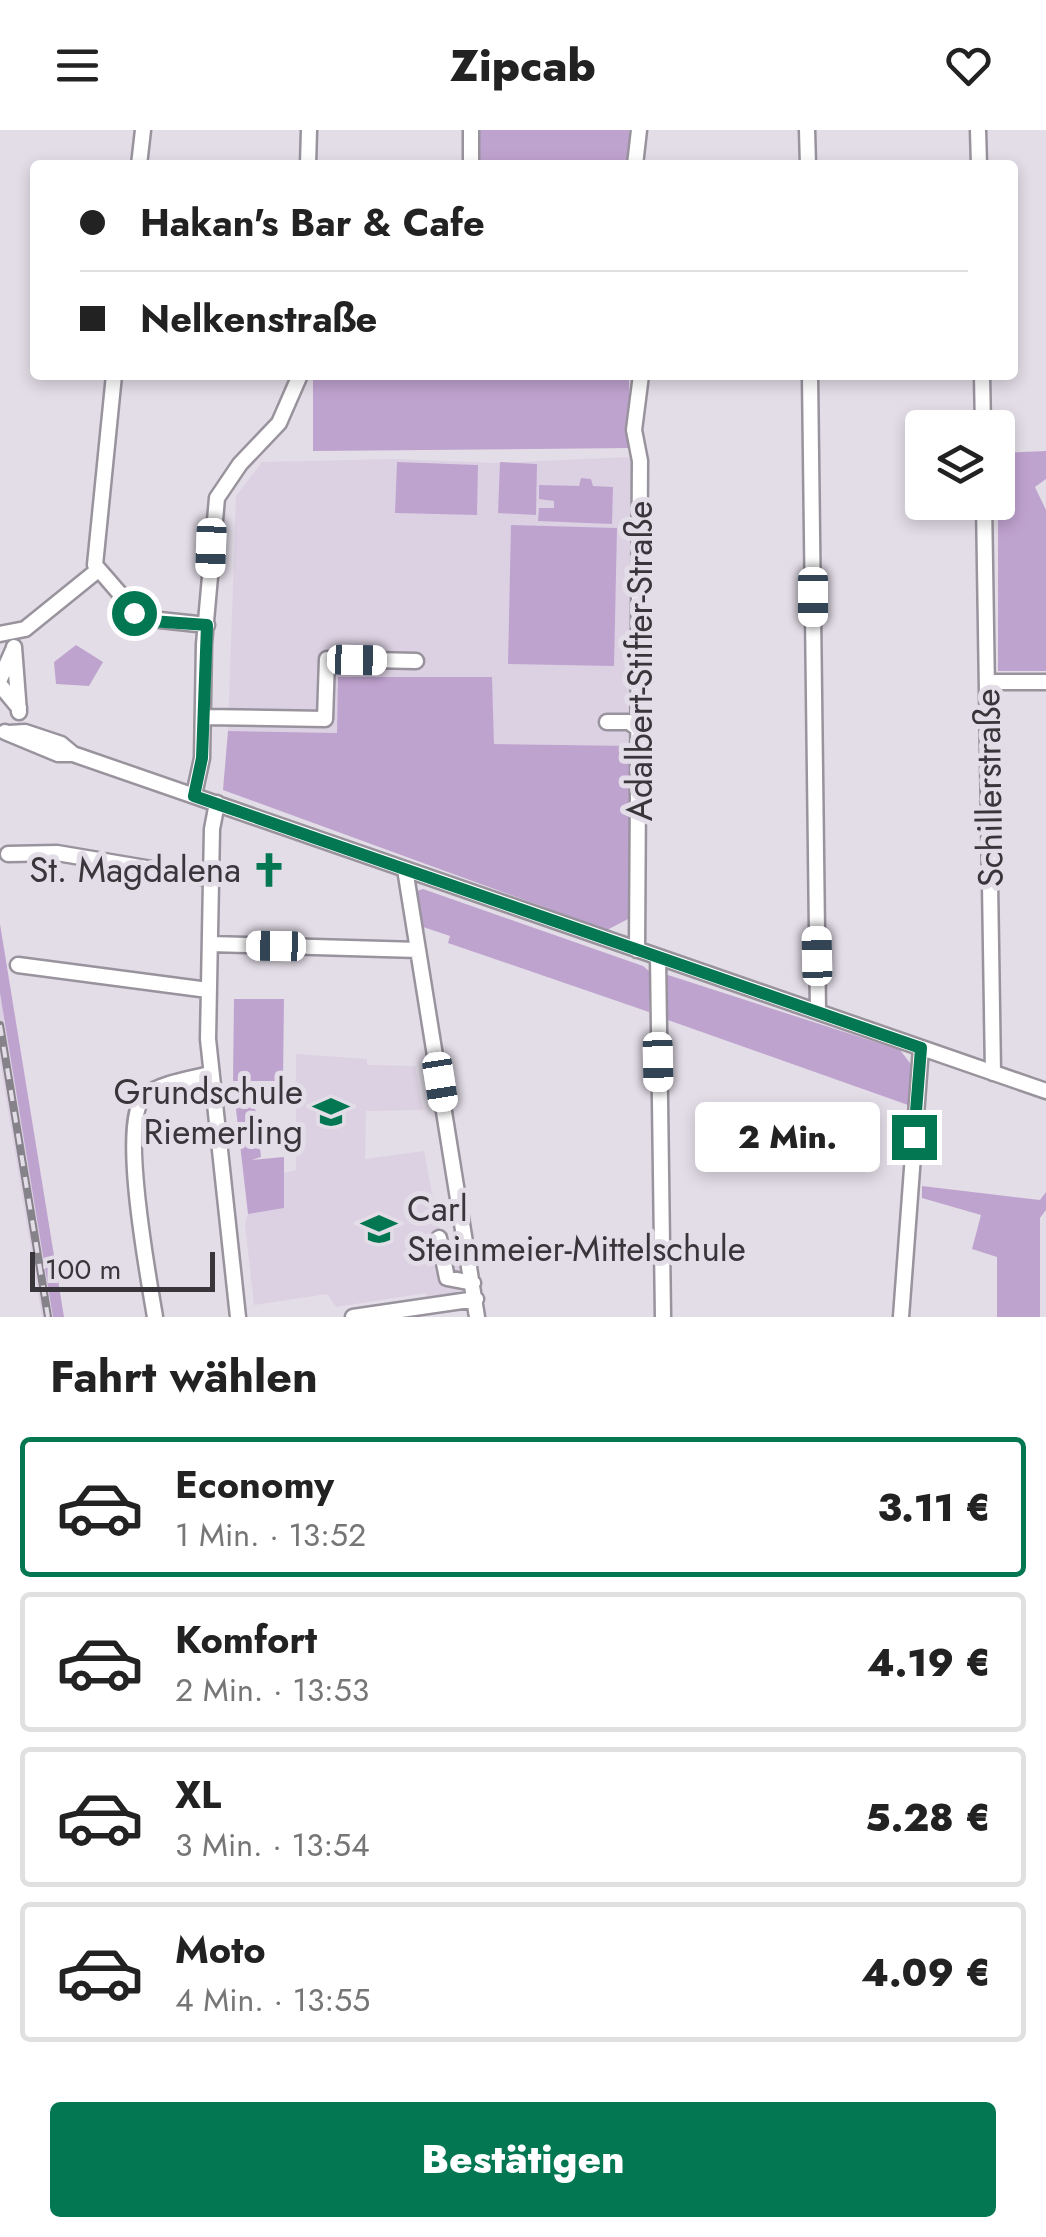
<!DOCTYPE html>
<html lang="de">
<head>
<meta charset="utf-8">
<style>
  body { margin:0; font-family:Jost,sans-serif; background:#f2f2f2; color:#222; height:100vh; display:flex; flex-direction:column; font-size:38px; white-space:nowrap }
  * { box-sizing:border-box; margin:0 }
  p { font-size:32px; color:#767676 }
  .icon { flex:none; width:55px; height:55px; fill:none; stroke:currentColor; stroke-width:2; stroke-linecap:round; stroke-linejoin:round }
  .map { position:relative; height:1187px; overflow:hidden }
  .drawer { display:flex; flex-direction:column; background:#fff; flex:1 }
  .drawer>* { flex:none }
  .guide { position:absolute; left:30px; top:30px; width:988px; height:220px; border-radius:10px; box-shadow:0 5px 15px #0003; display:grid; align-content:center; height:220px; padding:0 50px; background:#fff }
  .buttons { position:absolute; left:905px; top:280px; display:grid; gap:20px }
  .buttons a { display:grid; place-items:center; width:110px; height:110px; border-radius:10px; background:#fff; box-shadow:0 5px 15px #0003; font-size:50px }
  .scale { position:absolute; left:30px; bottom:25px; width:185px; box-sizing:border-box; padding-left:10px; border:5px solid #39363b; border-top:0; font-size:28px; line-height:35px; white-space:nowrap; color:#39363b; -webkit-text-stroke:8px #e3dde7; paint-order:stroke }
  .end { position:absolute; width:45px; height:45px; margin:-22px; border:12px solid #037752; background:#fff; box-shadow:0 0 0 5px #fff }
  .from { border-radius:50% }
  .bubble { position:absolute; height:70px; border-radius:10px; background:#fff; box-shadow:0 5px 15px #0003; font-size:32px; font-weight:800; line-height:70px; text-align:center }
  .car { position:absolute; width:30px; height:60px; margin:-30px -15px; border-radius:12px; box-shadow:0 0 8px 2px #0007; background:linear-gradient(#fff 24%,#345 0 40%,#fff 0 76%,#345 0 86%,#fff 0) }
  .guide b { display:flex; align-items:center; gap:35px; height:95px; font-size:38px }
  .guide b+b { border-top:2px solid #e0e0e0 }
  .guide i { width:25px; height:25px; background:#222 }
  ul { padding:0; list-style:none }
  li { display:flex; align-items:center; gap:30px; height:140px; margin:0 20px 15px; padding:0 30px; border:5px solid #e0e0e0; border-radius:10px }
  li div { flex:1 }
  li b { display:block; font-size:38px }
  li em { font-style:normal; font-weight:800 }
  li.on { border-color:#037752 }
  li>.icon { width:90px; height:90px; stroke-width:1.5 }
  h2 { padding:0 50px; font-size:45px; line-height:120px }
  .action { display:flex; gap:20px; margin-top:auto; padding:20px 50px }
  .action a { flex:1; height:115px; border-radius:10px; background:#037752; color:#fff; font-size:40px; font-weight:800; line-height:115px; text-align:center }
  header { display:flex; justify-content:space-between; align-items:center; height:130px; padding:0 50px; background:#fff; font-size:45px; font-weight:800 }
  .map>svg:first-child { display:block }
</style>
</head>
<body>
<header><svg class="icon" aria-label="menu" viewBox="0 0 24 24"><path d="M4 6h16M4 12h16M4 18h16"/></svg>Zipcab<svg class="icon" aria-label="heart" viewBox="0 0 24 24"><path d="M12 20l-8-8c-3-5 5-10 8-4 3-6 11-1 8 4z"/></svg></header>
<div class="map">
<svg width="1046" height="1187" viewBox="0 0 1046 1187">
  <rect width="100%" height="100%" fill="#e3dde7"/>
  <path fill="#dcd1e2" d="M628,327L634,332L635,616L494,614L491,547H339L337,603L228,601L236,366L262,332L395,329L495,333Z
    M0,863L53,1187H42L0,931Z
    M296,924L367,929V935L415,936L423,980L366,981L365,1029L424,1021L440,1104L447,1103L453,1132L463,1140L462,1157L456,1163L427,1166L426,1163L336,1177L327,1164L254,1175L245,1094L248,1084L283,1078L284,1043L296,1040Z"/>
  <path fill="#bfa3cf" d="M476,0H629V35H477Z
    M313,245H629L630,318L313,321Z
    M1046,321V349L1035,357L1046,380V541H998V323Z
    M397,332L478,335L477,385L395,383Z
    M500,332L537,334L536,385L498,383Z
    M581,348L591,349L593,356L613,357L612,394L538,391L539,378H554V371L539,369V355L579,356Z
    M511,395L617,398L614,536L508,534Z
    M76,515L103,532L89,556L56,554L54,532Z
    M338,547H492L494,614L635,616V775L628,789L607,800L223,660L228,601L337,603Z
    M423,759L643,836L649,841V882L448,813L450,806L423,797L417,761Z
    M0,794L64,1187H53L0,863Z
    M668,845L900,920L913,937L908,975L665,889L664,848Z
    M234,869H284L283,951H233Z
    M233,953H252L261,1027L252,1030L284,1027V1078L248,1084Z
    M922,1056L1040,1070L1046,1062V1080L1040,1088V1187H997V1127L972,1119L981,1085L922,1068Z"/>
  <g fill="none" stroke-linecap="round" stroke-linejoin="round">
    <defs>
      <path id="minor" d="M471,0V35
        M807,0L808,35
        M978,0L979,35
        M139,35L143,0
        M308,35L309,0
        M635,35L639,0
        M114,245L95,435L141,488L207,495
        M810,245L818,882
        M982,245L983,298
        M984,372L993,943
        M0,504L25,499L98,440
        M14,517L19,582
        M0,549L14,518
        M987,552H1046
        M0,555L19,578
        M204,587L325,589L327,529L416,531
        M607,592H629L641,601
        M5,602L58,624H73
        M9,603L25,602L61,614L73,624L1046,961
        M194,665L202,628L204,514L217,368L240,334L279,293L300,245
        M217,673L212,699L208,909L238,1187
        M8,724L57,723L211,749
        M405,739L477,1187
        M210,814L418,820
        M637,820L640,331L634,300L641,245
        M658,827L663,1187
        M18,835L208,860
        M439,1108L447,1148L473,1153
        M155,1187C149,1150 118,989 145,966C160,953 191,949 210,944
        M353,1187L476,1169
        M901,1187L921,918"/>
    </defs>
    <use href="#minor" stroke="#99939d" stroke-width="19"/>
    <use href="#minor" stroke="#fff" stroke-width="14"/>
    <defs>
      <path id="rail" d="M0,895L48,1187"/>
    </defs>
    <use href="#rail" stroke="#868289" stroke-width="8"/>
    <use href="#rail" stroke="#e3dde7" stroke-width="4" stroke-dasharray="11" stroke-linecap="butt"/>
  </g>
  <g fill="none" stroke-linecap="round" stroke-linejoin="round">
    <path stroke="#037752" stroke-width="12" d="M134,483L151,491L207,495L202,628L194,666L921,918L914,1007"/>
  </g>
  <defs>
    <symbol id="church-bare" viewBox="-9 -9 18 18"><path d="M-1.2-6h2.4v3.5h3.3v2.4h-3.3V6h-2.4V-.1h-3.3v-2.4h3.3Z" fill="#037752" stroke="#e3dde7" stroke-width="2.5" paint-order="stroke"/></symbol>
    <symbol id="school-bare" viewBox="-9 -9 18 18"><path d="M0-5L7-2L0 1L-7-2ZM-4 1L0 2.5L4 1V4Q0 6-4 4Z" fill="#037752" stroke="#e3dde7" stroke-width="2.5" paint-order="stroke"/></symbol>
  </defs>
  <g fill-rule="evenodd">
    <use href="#church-bare" x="244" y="715" width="50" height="50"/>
    <use href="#school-bare" x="306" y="957" width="50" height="50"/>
    <use href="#school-bare" x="354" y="1074" width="50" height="50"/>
  </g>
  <g text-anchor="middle" stroke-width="10" stroke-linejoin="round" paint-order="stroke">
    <g font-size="35" fill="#39363b" stroke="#e3dde7">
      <text transform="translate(640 531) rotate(-90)" y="12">Adalbert-Stifter-Straße</text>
      <text transform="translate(989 658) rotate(-91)" y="12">Schillerstraße</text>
    </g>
    <g font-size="35" fill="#39363b" stroke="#e3dde7" text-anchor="end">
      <text x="241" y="752">St. Magdalena</text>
      <text x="303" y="974">Grundschule<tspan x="303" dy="40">Riemerling</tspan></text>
      <text x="407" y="1091" text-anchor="start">Carl<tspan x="407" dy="40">Steinmeier-Mittelschule</tspan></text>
    </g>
  </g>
</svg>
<div class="buttons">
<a><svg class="icon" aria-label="layers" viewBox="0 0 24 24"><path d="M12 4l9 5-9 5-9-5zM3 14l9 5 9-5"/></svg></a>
</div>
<div class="scale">100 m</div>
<i class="end from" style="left:134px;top:483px"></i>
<i class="end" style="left:914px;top:1007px"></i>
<div class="bubble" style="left:695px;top:972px;width:185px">2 Min.</div>
<i class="car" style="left:211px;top:418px;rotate:182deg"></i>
<i class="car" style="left:813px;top:467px;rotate:180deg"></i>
<i class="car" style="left:357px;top:530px;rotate:91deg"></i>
<i class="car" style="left:276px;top:816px;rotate:271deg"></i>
<i class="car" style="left:817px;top:826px;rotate:359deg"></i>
<i class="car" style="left:658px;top:932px;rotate:179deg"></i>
<i class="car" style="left:440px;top:952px;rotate:171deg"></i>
<div class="guide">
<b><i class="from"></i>Hakan's Bar &amp; Cafe</b>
<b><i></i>Nelkenstraße</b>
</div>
</div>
<section class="drawer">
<h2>Fahrt wählen</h2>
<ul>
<li class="on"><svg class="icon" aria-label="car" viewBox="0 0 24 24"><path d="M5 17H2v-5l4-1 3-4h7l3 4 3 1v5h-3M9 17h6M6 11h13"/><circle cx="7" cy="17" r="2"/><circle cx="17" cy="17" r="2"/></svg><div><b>Economy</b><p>1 Min. · 13:52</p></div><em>3.11 €</em></li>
<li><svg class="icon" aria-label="car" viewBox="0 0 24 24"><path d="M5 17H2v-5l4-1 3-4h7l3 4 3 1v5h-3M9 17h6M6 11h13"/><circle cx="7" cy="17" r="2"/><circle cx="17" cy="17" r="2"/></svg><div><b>Komfort</b><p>2 Min. · 13:53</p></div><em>4.19 €</em></li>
<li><svg class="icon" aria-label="car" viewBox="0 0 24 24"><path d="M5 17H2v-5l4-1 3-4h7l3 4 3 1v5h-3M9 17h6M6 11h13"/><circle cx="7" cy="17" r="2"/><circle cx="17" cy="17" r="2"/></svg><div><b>XL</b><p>3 Min. · 13:54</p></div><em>5.28 €</em></li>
<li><svg class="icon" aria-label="car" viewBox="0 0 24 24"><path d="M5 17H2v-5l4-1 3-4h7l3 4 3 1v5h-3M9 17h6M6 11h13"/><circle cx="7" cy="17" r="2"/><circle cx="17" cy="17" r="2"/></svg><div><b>Moto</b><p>4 Min. · 13:55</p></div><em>4.09 €</em></li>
</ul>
<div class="action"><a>Bestätigen</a></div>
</section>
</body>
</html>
